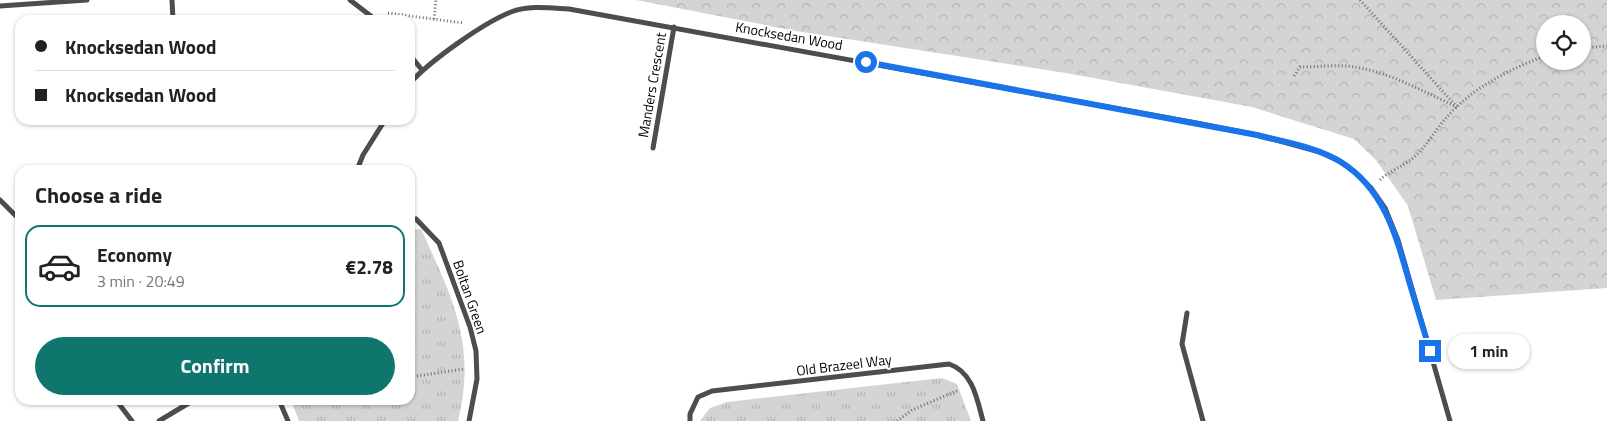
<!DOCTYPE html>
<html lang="en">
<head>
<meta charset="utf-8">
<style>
  body { margin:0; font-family:"Titillium Web",sans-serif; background:#f2f2f2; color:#222; height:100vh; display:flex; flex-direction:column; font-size:19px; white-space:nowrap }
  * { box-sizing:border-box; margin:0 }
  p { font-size:16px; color:#767676 }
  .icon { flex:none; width:28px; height:28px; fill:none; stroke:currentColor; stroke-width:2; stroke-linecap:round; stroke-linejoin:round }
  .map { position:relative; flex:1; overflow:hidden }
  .drawer { position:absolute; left:15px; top:165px; width:400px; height:240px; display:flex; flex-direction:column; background:#fff; border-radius:15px; box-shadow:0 1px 4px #0004 }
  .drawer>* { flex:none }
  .hud { position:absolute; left:15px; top:15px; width:400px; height:110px; border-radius:15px; box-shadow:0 1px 4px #0004; display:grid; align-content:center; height:110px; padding:0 20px; background:#fff }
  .fabs { position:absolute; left:1536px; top:15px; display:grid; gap:10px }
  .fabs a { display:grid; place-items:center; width:55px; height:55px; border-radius:50%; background:#fff; box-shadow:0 1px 4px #0004; font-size:25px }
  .end { position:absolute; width:22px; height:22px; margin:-11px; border:6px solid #1a73e8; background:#fff; box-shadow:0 0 0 2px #fff }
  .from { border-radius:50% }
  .bubble { position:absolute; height:35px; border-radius:18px; background:#fff; box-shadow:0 1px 4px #0004; font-size:16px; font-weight:700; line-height:35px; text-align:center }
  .hud b { display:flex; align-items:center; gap:18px; height:48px; font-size:19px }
  .hud b+b { border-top:1px solid #e0e0e0 }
  .hud i { width:12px; height:12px; background:#222 }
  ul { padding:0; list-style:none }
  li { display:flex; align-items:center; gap:15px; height:82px; margin:0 10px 8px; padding:0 10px; border:2px solid transparent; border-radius:15px }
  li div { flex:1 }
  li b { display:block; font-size:19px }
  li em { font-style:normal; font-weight:700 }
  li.on { border-color:#0f766e }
  li>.icon { width:45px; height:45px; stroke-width:1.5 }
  h2 { padding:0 20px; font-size:22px; line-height:60px }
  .action { display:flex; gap:10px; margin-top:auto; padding:10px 20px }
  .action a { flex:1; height:58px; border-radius:30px; background:#0f766e; color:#fff; font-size:20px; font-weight:700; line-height:58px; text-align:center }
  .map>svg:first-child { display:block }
</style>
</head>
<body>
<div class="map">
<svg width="1607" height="421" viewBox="0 0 1607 421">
  <defs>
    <pattern id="grass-tufts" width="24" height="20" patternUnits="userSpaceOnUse" patternTransform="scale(1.25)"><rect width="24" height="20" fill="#d4d4d4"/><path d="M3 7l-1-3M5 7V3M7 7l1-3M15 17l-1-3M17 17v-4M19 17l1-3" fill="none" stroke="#b4b4b4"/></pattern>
    <pattern id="forest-crowns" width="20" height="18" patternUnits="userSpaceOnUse" patternTransform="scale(1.25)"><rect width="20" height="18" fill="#d4d4d4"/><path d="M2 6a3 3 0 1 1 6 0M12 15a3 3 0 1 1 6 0" fill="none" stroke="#b4b4b4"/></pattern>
  </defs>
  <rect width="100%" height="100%" fill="#fff"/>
  <path fill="url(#grass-tufts)" d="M421,229C452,297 477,344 458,421H299L291,400H410V230Z
    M942,378L957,384L971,421H700L710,408L727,402Z"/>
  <path fill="url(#forest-crowns)" fill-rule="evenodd" d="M636,0H1607V288L1436,300L1408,206L1376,160L1354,139L1252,107L1066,73L796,31ZM1545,24H1582V61H1545Z"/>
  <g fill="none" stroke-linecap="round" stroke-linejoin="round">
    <path stroke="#6f6f6f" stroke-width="3" stroke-dasharray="1 2.5" stroke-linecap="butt" d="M1360,0L1455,105
      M388,13L463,23
      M434,19L436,0
      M1582,48L1607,46
      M1294,76L1300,67C1316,67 1332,65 1347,66C1386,70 1422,91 1457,107
      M1380,180C1389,171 1400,168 1409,161C1424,151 1435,130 1447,117C1472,88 1510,69 1545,56
      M410,377L464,369
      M897,421L912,410L959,390"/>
    <path stroke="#4d4d4d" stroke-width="5" d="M172,0L173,20
      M350,0L376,20
      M0,6L87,0
      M410,55L422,70
      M410,83C430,61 483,23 511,12C529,5 550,8 569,9L1191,122L1257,135L1320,152L1339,161L1356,173L1371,188L1385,208L1398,240L1450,421
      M653,148L674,27
      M357,170L363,155L385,120
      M0,200L20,220
      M416,219L439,243L470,327L476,351L477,379L469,421
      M1187,313L1182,344L1203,421
      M116,400L132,421
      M279,400L288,421
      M159,421L194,400
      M690,421V414L698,397L712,391L949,364C973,372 977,399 983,421"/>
  </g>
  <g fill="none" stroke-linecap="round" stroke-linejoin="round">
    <path stroke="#1a73e8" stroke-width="6" d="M866,62L1257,135C1284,142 1317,147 1341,162C1384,189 1396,235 1409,281C1416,304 1423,327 1430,351"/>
  </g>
  <g text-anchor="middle" stroke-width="4" stroke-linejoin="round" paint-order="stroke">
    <g font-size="14" fill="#000" stroke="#fff">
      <text transform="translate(789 36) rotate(10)" y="5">Knocksedan Wood</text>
      <text transform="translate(652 85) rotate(-80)" y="5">Manders Crescent</text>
      <text transform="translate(470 297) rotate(71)" y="5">Boltan Green</text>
      <text transform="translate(844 365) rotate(-7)" y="5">Old Brazeel Way</text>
    </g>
  </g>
</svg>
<div class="fabs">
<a><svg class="icon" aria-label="locate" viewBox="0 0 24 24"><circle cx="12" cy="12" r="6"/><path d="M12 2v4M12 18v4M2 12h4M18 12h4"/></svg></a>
</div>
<i class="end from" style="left:866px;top:62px"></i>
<i class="end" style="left:1430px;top:351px"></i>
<div class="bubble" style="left:1448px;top:334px;width:82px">1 min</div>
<div class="hud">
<b><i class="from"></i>Knocksedan Wood</b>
<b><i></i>Knocksedan Wood</b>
</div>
<section class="drawer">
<h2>Choose a ride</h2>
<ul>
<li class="on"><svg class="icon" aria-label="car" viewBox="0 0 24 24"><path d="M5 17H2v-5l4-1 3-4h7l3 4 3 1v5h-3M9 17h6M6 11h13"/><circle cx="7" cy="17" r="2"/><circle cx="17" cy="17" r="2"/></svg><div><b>Economy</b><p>3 min · 20:49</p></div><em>€2.78</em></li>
</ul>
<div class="action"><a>Confirm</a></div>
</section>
</div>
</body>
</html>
